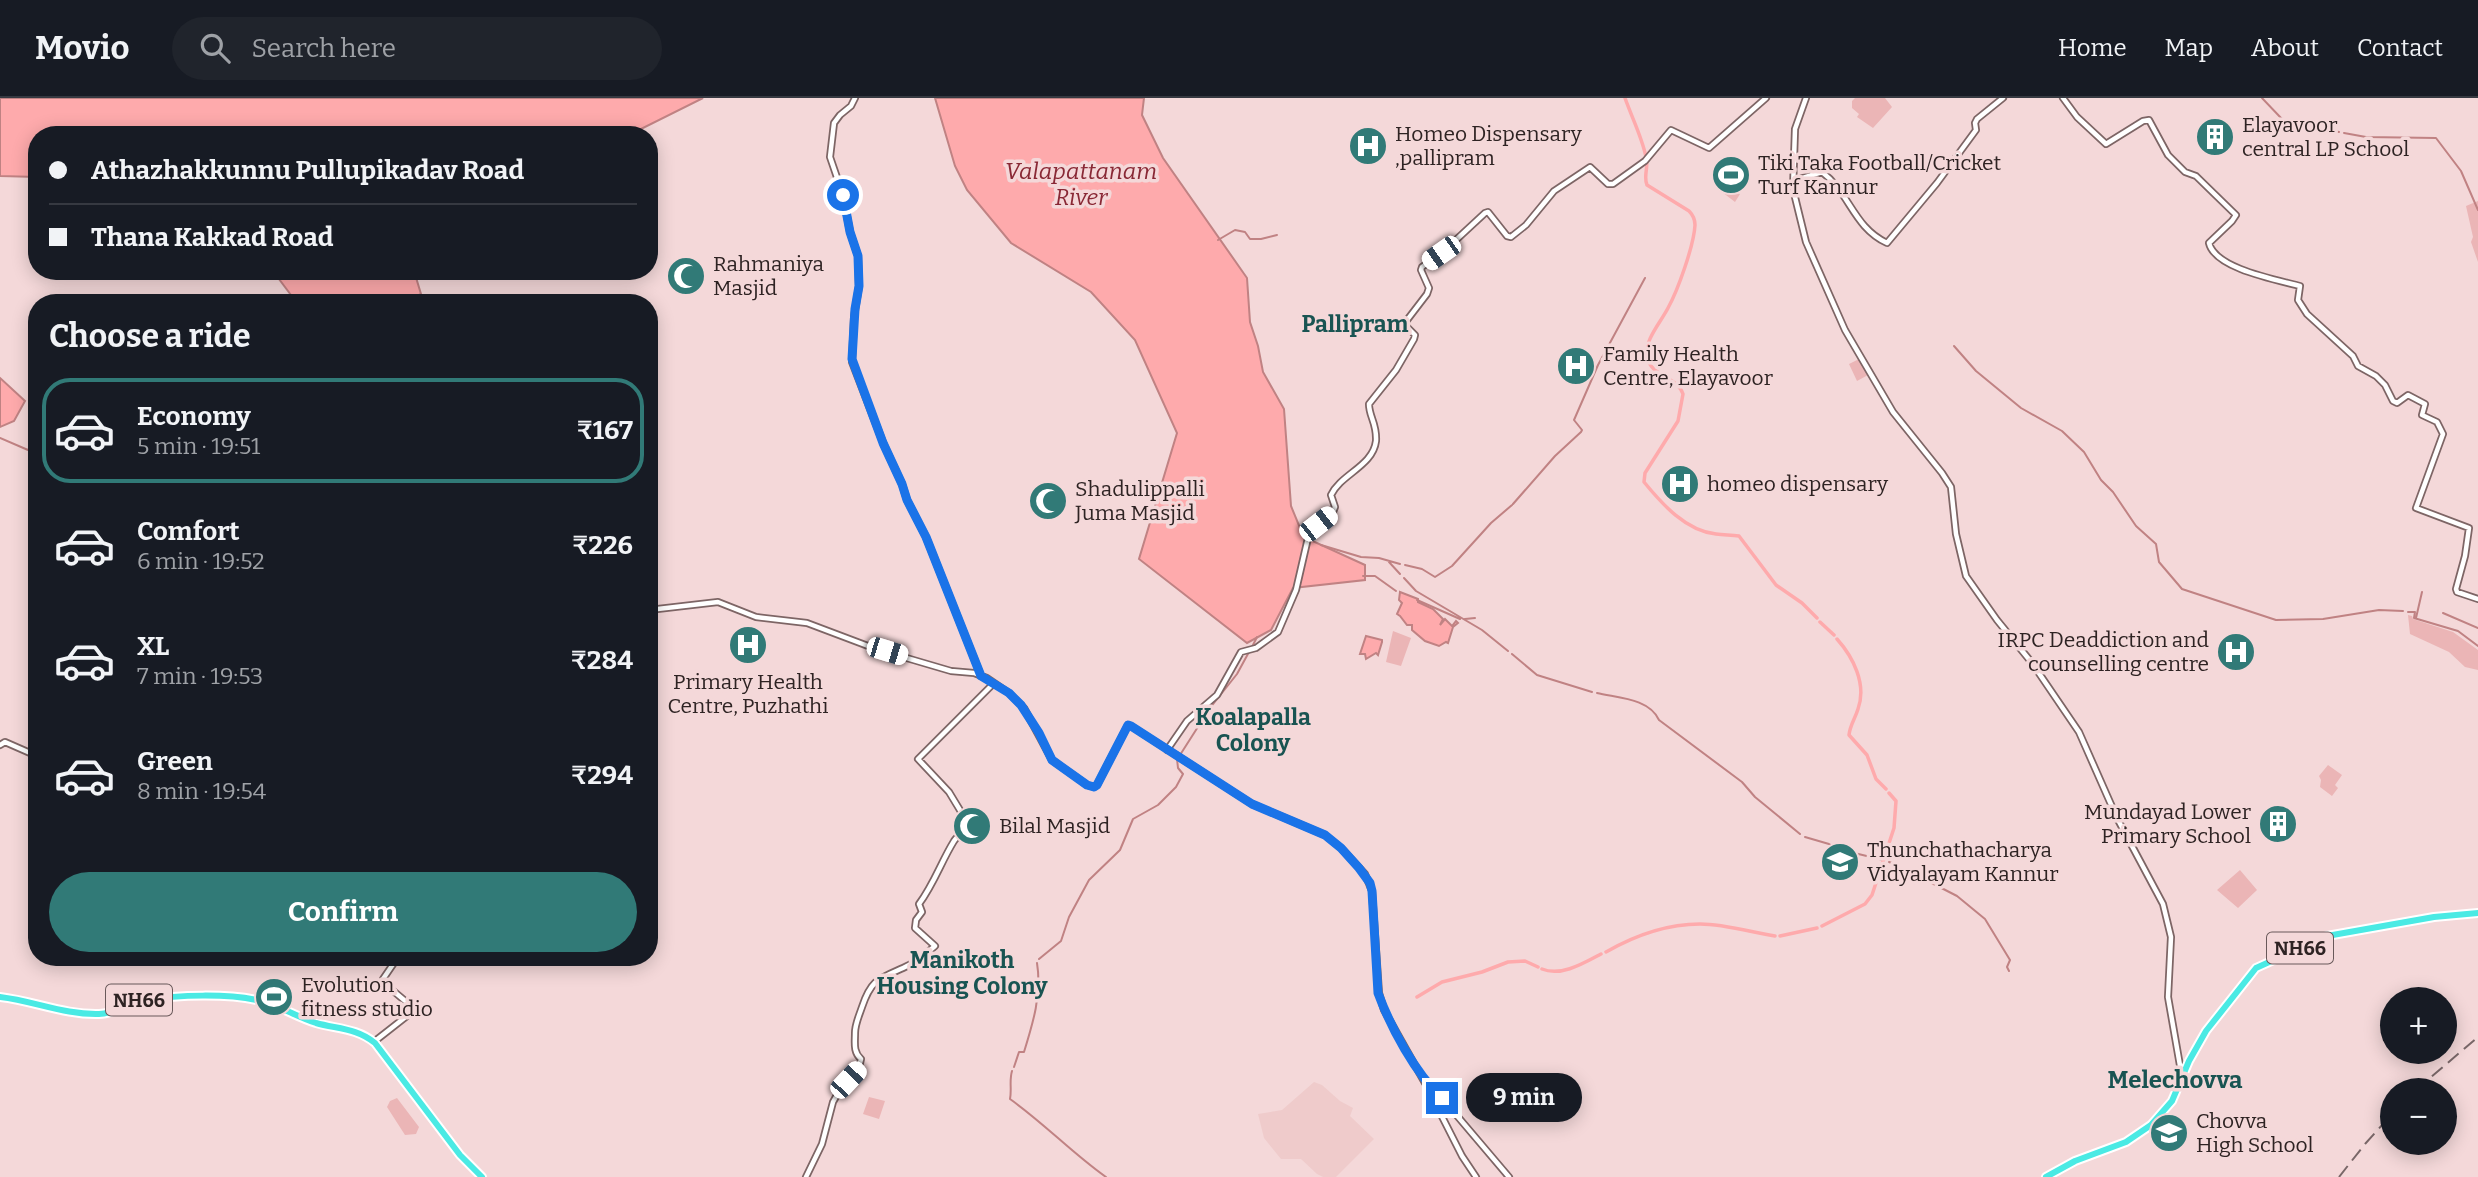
<!DOCTYPE html>
<html lang="en">
<head>
<meta charset="utf-8">
<style>
  body { margin:0; font-family:Bitter,serif; background:#20242c; color:#f1f3f6; height:100vh; display:flex; flex-direction:column; font-size:26px; white-space:nowrap }
  * { box-sizing:border-box; margin:0 }
  p { font-size:23px; color:#9ea1a6 }
  .icon { flex:none; width:38px; height:38px; fill:none; stroke:currentColor; stroke-width:2; stroke-linecap:round; stroke-linejoin:round }
  .map { position:relative; flex:1; overflow:hidden }
  .sheet { position:absolute; left:28px; top:196px; width:630px; height:672px; display:flex; flex-direction:column; background:#171b24; border-radius:28px; box-shadow:0 4px 18px #0003 }
  .sheet>* { flex:none }
  .guide { position:absolute; left:28px; top:28px; width:630px; height:154px; border-radius:28px; box-shadow:0 4px 18px #0003; display:grid; align-content:center; height:154px; padding:0 21px; background:#171b24 }
  .tools { position:absolute; left:2380px; top:889px; display:grid; gap:14px }
  .tools a { display:grid; place-items:center; width:77px; height:77px; border-radius:50%; background:#171b24; box-shadow:0 4px 18px #0003; font-size:35px }
  .end { position:absolute; width:32px; height:32px; margin:-16px; border:9px solid #1a73e8; background:#fff; box-shadow:0 0 0 4px #fff }
  .from { border-radius:50% }
  .bubble { position:absolute; height:49px; border-radius:24px; background:#171b24; box-shadow:0 4px 18px #0003; font-size:23px; font-weight:700; line-height:49px; text-align:center }
  .car { position:absolute; width:21px; height:42px; margin:-21px -10px; border-radius:9px; box-shadow:0 0 5px 2px #0007; background:linear-gradient(#fff 24%,#345 0 40%,#fff 0 76%,#345 0 86%,#fff 0) }
  .guide b { display:flex; align-items:center; gap:24px; height:66px; font-size:26px }
  .guide b+b { border-top:2px solid #363941 }
  .guide i { width:18px; height:18px; background:#f1f3f6 }
  ul { padding:0; list-style:none }
  li { display:flex; align-items:center; gap:21px; height:105px; margin:0 14px 10px; padding:0 7px; border:4px solid transparent; border-radius:28px }
  li div { flex:1 }
  li b { display:block; font-size:26px }
  li em { font-style:normal; font-weight:700 }
  li.current { border-color:#317a77 }
  li>.icon { width:63px; height:63px; stroke-width:1.5 }
  h2 { padding:0 21px; font-size:32px; line-height:84px }
  .button { display:flex; gap:14px; margin-top:auto; padding:14px 21px }
  .button a { flex:1; height:80px; border-radius:42px; background:#317a77; color:#fff; font-size:28px; font-weight:700; line-height:80px; text-align:center }
  header { display:flex; align-items:center; gap:42px; box-sizing:border-box; height:98px; padding:0 35px; background:#171b24; border-bottom:2px solid #363941 }
  header strong { font-size:33px }
  nav { display:flex; gap:38px; margin-inline-start:auto; font-size:24px }
  .search { width:490px; height:63px; background:#20242c; display:flex; align-items:center; gap:18px; box-sizing:border-box; padding:0 24px; border-radius:38px; color:#9ea1a6; font-size:26px }
  .map>svg:first-child { display:block }
</style>
</head>
<body>
<header>
<strong>Movio</strong>
<div class="search"><svg class="icon" aria-label="search" viewBox="0 0 24 24"><circle cx="10" cy="10" r="6"/><path d="M15 15l6 6"/></svg>Search here</div>
<nav><a>Home</a><a>Map</a><a>About</a><a>Contact</a></nav>
</header>
<div class="map">
<svg width="2478" height="1079" viewBox="0 0 2478 1079">
  <rect width="100%" height="100%" fill="#f4d8d9"/>
  <path fill="#efcbcb" d="M1314,984L1322,987L1340,1003L1353,1010L1350,1018L1374,1041L1336,1079H1323L1317,1076L1301,1061H1281L1264,1040L1258,1016L1282,1012Z
    M2171,1024L2181,1033L2166,1048L2157,1036Z"/>
  <path fill="#ebb5b6" d="M1855,0H1885L1892,9L1873,30L1857,19L1859,16L1852,10V3Z
    M1721,78L1725,80V85L1728,82L1735,94L1740,96L1735,104L1722,94L1717,88H1721L1716,84Z
    M2478,103V164L2471,144L2473,139L2466,108Z
    M1859,261L1868,277L1857,283L1849,266Z
    M2408,517L2412,518L2413,521L2453,534L2478,552V572L2465,569L2449,554L2410,536Z
    M1393,533L1411,540L1401,568L1386,564Z
    M2328,667L2342,677L2335,687L2338,690L2332,698L2320,689L2321,682L2319,678Z
    M2240,772L2257,792L2238,810L2217,792Z
    M869,999L885,1003L879,1021L863,1016Z
    M397,1000L419,1029L416,1036L405,1037L387,1009L390,1003Z"/>
  <path fill="#feaaac" stroke="#c08283" stroke-width="2" d="M0,0H703L629,37H37V79L0,78Z
    M935,0H1144L1142,17L1163,60L1247,180L1250,224L1258,248L1263,274L1284,311L1291,408L1300,430L1308,441L1365,467V482L1293,490L1271,532L1247,545L1139,461L1177,335L1135,242L1091,194L1011,145L967,92L955,68Z
    M273,173H414L421,196L402,205H297Z
    M0,280L25,303L14,323L0,329Z
    M1400,494L1418,501V504L1433,511L1443,521L1440,527L1445,521L1452,528L1456,523L1458,525L1453,529L1448,545L1446,544L1439,548L1425,543L1412,532V527H1407L1400,518L1397,516L1402,505L1399,502Z
    M1366,538L1382,542V544L1378,557L1376,555L1366,561L1365,556H1360Z"/>
  <g fill="none" stroke-linecap="round" stroke-linejoin="round">
    <path stroke="#c08283" stroke-width="2" d="M2262,0L2282,21L2339,34
      M2344,35L2366,39L2436,40L2461,73L2478,112
      M1218,142L1235,132L1245,134L1250,141H1261L1277,137
      M1954,248L1976,273L2021,310L2062,333L2084,354L2101,382L2113,394L2136,428L2156,446L2159,464L2182,491L2276,522L2323,521L2379,512L2403,513
      M0,340L28,352L37,343
      M1513,406L1555,358L1581,334L1582,332L1574,322L1598,267L1645,180
      M1321,447L1361,459L1379,460L1400,466
      M1389,464L1400,476
      M1405,467L1422,471L1435,479L1452,468L1491,425L1512,407
      M1363,478H1375L1396,493
      M1404,480L1416,493L1482,532L1508,553
      M1417,502L1460,521
      M2408,514H2415L2414,520L2458,533L2478,548
      M2443,515L2478,530
      M2416,520L2422,494
      M1465,521L1475,520
      M1252,549L1257,539
      M1512,556L1537,577L1592,594
      M1597,595C1617,600 1649,600 1659,622L1742,684L1755,699L1800,736
      M1180,657L1210,610L1237,576L1249,554
      M1805,739L1829,746L1838,751L1883,762
      M1889,764L1892,765L1896,774L1912,779L1918,778L1957,798L1985,821L2010,862L2007,869L2009,873
      M1039,861L1061,843L1069,819L1089,782L1120,752L1133,721L1158,707L1176,689L1183,676L1178,670L1177,661
      M1014,969L1019,954H1024C1033,925 1042,896 1037,865
      M1012,973C1009,983 1012,991 1010,1001C1044,1025 1072,1055 1106,1079"/>
    <path stroke="#feaaac" stroke-width="3.5" d="M1625,0C1632,20 1642,39 1646,59C1649,69 1643,78 1647,87L1689,113C1693,117 1695,121 1695,127C1694,147 1678,192 1668,210C1661,224 1644,242 1647,259C1651,279 1677,278 1683,296L1678,323L1645,375L1644,384C1662,406 1686,433 1716,436C1724,437 1731,437 1739,438L1776,487L1802,505L1817,520
      M1820,524L1834,537
      M1837,541C1853,559 1867,586 1858,611C1855,621 1850,627 1849,637L1867,657L1876,681L1886,691
      M1822,828L1865,806L1872,797L1894,730L1896,703L1889,695
      M1780,838L1817,830
      M1606,854C1634,838 1667,826 1700,826C1724,826 1751,834 1775,838
      M1542,871C1561,879 1584,865 1601,856
      M1417,899L1442,884L1482,874L1508,864L1525,863L1538,869"/>
    <defs>
      <path id="secondary" d="M855,0L851,8L840,17L834,25L830,59L843,97L850,134L858,158L859,188L854,219L852,264L884,347L902,386L907,402L926,439L981,578
        M1806,0L1795,31L1793,91L1806,144L1845,232L1893,314L1942,375L1951,389L1956,436L1966,478L1997,522L2032,565L2079,634L2117,720L2163,806L2171,839L2168,899L2182,979
        M2063,0L2077,19L2106,46L2143,23L2149,22L2168,57L2185,74L2196,78L2236,117L2232,123L2209,145C2215,171 2278,182 2300,188L2298,202L2307,216L2353,258L2358,268L2376,278L2385,287L2393,303L2397,305L2408,297L2425,306L2422,317L2437,324L2443,336L2416,410L2469,430L2465,458L2456,491L2457,494L2478,501
        M1793,83L1822,74C1850,95 1853,129 1887,145L1937,85L1976,32L1975,25L1977,21L2003,0
        M649,512L718,504L756,519L807,525L876,551L951,573L974,575L987,580L1009,595L1024,610L1052,662L1087,687L1094,689L1097,687L1128,627L1131,628L1252,706L1325,737L1341,750L1365,776L1372,793L1379,895L1384,912L1425,985L1442,1000L1509,1079
        M0,647L5,644L37,658
        M1167,652L1187,623L1217,597L1241,554L1256,550L1278,534L1296,492L1308,440L1333,414L1335,409L1331,397C1341,376 1373,368 1376,343C1377,325 1369,319 1369,306L1396,272L1414,241L1415,237L1404,226L1427,196L1429,190L1421,172L1422,169L1444,153L1485,115L1488,114L1507,138L1511,139L1526,127L1554,93L1590,69L1608,86H1613L1645,63L1671,32L1709,50L1766,0
        M375,943L412,914L410,907L385,886L383,881L398,859
        M1427,989L1462,1058L1476,1079
        M806,1079L822,1046L833,1004L842,988L859,969L861,961C853,954 855,945 855,935C855,926 859,918 862,909C871,882 878,881 903,870C915,865 925,857 935,848L915,830L916,822L922,814L919,806C934,786 941,764 954,743C958,737 965,733 969,727L949,694L918,661L994,585"/>
      <path id="trunk" d="M0,899C34,903 65,917 99,916C116,916 128,904 144,902C178,897 228,895 261,903C280,908 297,919 316,925C337,931 357,930 375,945L460,1057L482,1079
        M2046,1079L2075,1063L2126,1044L2151,1027L2172,1003L2189,963L2206,933L2256,870L2327,838L2434,819L2478,815"/>
    </defs>
    <use href="#secondary" stroke="#7d6565" stroke-width="8"/>
    <use href="#trunk" stroke="#fff" stroke-width="10"/>
    <use href="#secondary" stroke="#fff" stroke-width="4.5"/>
    <use href="#trunk" stroke="#4aeae4" stroke-width="6"/>
    <path stroke="#796768" stroke-width="2" stroke-dasharray="14 7" stroke-linecap="butt" d="M2416,992L2478,939
      M2339,1079L2365,1046L2392,1016"/>
  </g>
  <g fill="none" stroke-linecap="round" stroke-linejoin="round">
    <path stroke="#1a73e8" stroke-width="9" d="M843,97L850,134L858,158L859,188L855,211L852,261L883,345L902,386L907,402L926,439L981,578L1009,595L1021,607L1039,635L1052,662L1087,687L1094,689L1097,687L1128,627L1131,628L1252,706L1325,737L1341,750L1359,770L1370,785L1372,793L1378,895C1391,930 1415,975 1442,1000"/>
  </g>
  <defs>
    <symbol id="building-disc" viewBox="-11 -11 22 22"><circle r="9.5" fill="#317a77" stroke="#f4d8d9"/><path d="M-4-6H4V6H1V3H-1V6H-4ZM-2.5-4.3h1.7v1.8h-1.7ZM.8-4.3h1.7v1.8H.8ZM-2.5-1h1.7V.8h-1.7ZM.8-1h1.7V.8H.8Z" fill="#fff"/></symbol>
    <symbol id="hospital-disc" viewBox="-11 -11 22 22"><circle r="9.5" fill="#317a77" stroke="#f4d8d9"/><path d="M-5-5h3v3.5h4V-5h3V5h-3V1.5h-4V5h-3Z" fill="#fff"/></symbol>
    <symbol id="stadium-disc" viewBox="-11 -11 22 22"><circle r="9.5" fill="#317a77" stroke="#f4d8d9"/><path d="M0-5a6.5 5 0 1 0 0 10a6.5 5 0 1 0 0-10ZM-3.5-1.8h7v3.6h-7Z" fill="#fff"/></symbol>
    <symbol id="mosque-disc" viewBox="-11 -11 22 22"><circle r="9.5" fill="#317a77" stroke="#f4d8d9"/><path d="M3.5-4.9A6 6 0 1 0 3.5 4.9A5 5 0 1 1 3.5-4.9Z" fill="#fff"/></symbol>
    <symbol id="school-disc" viewBox="-11 -11 22 22"><circle r="9.5" fill="#317a77" stroke="#f4d8d9"/><path d="M0-5L7-2L0 1L-7-2ZM-4 1L0 2.5L4 1V4Q0 6-4 4Z" fill="#fff"/></symbol>
  </defs>
  <g fill-rule="evenodd">
    <use href="#building-disc" x="2193" y="17" width="44" height="44"/>
    <use href="#hospital-disc" x="1346" y="26" width="44" height="44"/>
    <use href="#stadium-disc" x="1709" y="55" width="44" height="44"/>
    <use href="#mosque-disc" x="664" y="156" width="44" height="44"/>
    <use href="#hospital-disc" x="1554" y="246" width="44" height="44"/>
    <use href="#hospital-disc" x="1658" y="364" width="44" height="44"/>
    <use href="#mosque-disc" x="1026" y="381" width="44" height="44"/>
    <use href="#hospital-disc" x="726" y="525" width="44" height="44"/>
    <use href="#hospital-disc" x="2214" y="532" width="44" height="44"/>
    <use href="#building-disc" x="2256" y="704" width="44" height="44"/>
    <use href="#mosque-disc" x="950" y="706" width="44" height="44"/>
    <use href="#school-disc" x="1818" y="742" width="44" height="44"/>
    <use href="#stadium-disc" x="252" y="877" width="44" height="44"/>
    <use href="#school-disc" x="2147" y="1013" width="44" height="44"/>
  </g>
  <g text-anchor="middle" stroke-width="7" stroke-linejoin="round" paint-order="stroke">
    <g fill="#f4d8d9" stroke="#69595a" stroke-width="2">
      <rect x="2267" y="834.5" width="66" height="31" rx="5"/>
      <rect x="106" y="886.5" width="66" height="31" rx="5"/>
    </g>
    <g font-size="19" font-weight="bold" fill="#2e2323">
      <text x="2300" y="857">NH66</text>
      <text x="139" y="909">NH66</text>
    </g>
    <g font-size="21" fill="#2e2323" stroke="#f4d8d9" text-anchor="start">
      <text x="2242" y="34">Elayavoor<tspan x="2242" dy="24">central LP School</tspan></text>
      <text x="1395" y="43">Homeo Dispensary<tspan x="1395" dy="24">,pallipram</tspan></text>
      <text x="1758" y="72">Tiki Taka Football/Cricket<tspan x="1758" dy="24">Turf Kannur</tspan></text>
      <text x="713" y="173">Rahmaniya<tspan x="713" dy="24">Masjid</tspan></text>
      <text x="1603" y="263">Family Health<tspan x="1603" dy="24">Centre, Elayavoor</tspan></text>
      <text x="1707" y="393">homeo dispensary</text>
      <text x="1075" y="398">Shadulippalli<tspan x="1075" dy="24">Juma Masjid</tspan></text>
      <text x="2209" y="549" text-anchor="end">IRPC Deaddiction and<tspan x="2209" dy="24">counselling centre</tspan></text>
      <text x="748" y="591" text-anchor="middle">Primary Health<tspan x="748" dy="24">Centre, Puzhathi</tspan></text>
      <text x="2251" y="721" text-anchor="end">Mundayad Lower<tspan x="2251" dy="24">Primary School</tspan></text>
      <text x="999" y="735">Bilal Masjid</text>
      <text x="1867" y="759">Thunchathacharya<tspan x="1867" dy="24">Vidyalayam Kannur</tspan></text>
      <text x="301" y="894">Evolution<tspan x="301" dy="24">fitness studio</tspan></text>
      <text x="2196" y="1030">Chovva<tspan x="2196" dy="24">High School</tspan></text>
    </g>
    <g font-size="23" font-style="italic" fill="#892835" stroke="#f4d8d9">
      <text x="1081" y="81">Valapattanam<tspan x="1081" dy="26">River</tspan></text>
    </g>
    <g font-size="23" font-weight="bold" fill="#195452" stroke="#f4d8d9">
      <text x="1355" y="234">Pallipram</text>
      <text x="1253" y="627">Koalapalla<tspan x="1253" dy="26">Colony</tspan></text>
      <text x="962" y="870">Manikoth<tspan x="962" dy="26">Housing Colony</tspan></text>
    </g>
    <g font-size="24" font-weight="bold" fill="#195452" stroke="#f4d8d9">
      <text x="2175" y="990">Melechovva</text>
    </g>
  </g>
</svg>
<div class="tools">
<a>+</a>
<a>−</a>
</div>
<i class="end from" style="left:843px;top:97px"></i>
<i class="end" style="left:1442px;top:1000px"></i>
<div class="bubble" style="left:1466px;top:975px;width:116px">9 min</div>
<i class="car" style="left:1441px;top:155px;rotate:235deg"></i>
<i class="car" style="left:1318px;top:426px;rotate:52deg"></i>
<i class="car" style="left:887px;top:553px;rotate:107deg"></i>
<i class="car" style="left:848px;top:982px;rotate:43deg"></i>
<div class="guide">
<b><i class="from"></i>Athazhakkunnu Pullupikadav Road</b>
<b><i></i>Thana Kakkad Road</b>
</div>
<section class="sheet">
<h2>Choose a ride</h2>
<ul>
<li class="current"><svg class="icon" aria-label="car" viewBox="0 0 24 24"><path d="M5 17H2v-5l4-1 3-4h7l3 4 3 1v5h-3M9 17h6M6 11h13"/><circle cx="7" cy="17" r="2"/><circle cx="17" cy="17" r="2"/></svg><div><b>Economy</b><p>5 min · 19:51</p></div><em>₹167</em></li>
<li><svg class="icon" aria-label="car" viewBox="0 0 24 24"><path d="M5 17H2v-5l4-1 3-4h7l3 4 3 1v5h-3M9 17h6M6 11h13"/><circle cx="7" cy="17" r="2"/><circle cx="17" cy="17" r="2"/></svg><div><b>Comfort</b><p>6 min · 19:52</p></div><em>₹226</em></li>
<li><svg class="icon" aria-label="car" viewBox="0 0 24 24"><path d="M5 17H2v-5l4-1 3-4h7l3 4 3 1v5h-3M9 17h6M6 11h13"/><circle cx="7" cy="17" r="2"/><circle cx="17" cy="17" r="2"/></svg><div><b>XL</b><p>7 min · 19:53</p></div><em>₹284</em></li>
<li><svg class="icon" aria-label="car" viewBox="0 0 24 24"><path d="M5 17H2v-5l4-1 3-4h7l3 4 3 1v5h-3M9 17h6M6 11h13"/><circle cx="7" cy="17" r="2"/><circle cx="17" cy="17" r="2"/></svg><div><b>Green</b><p>8 min · 19:54</p></div><em>₹294</em></li>
</ul>
<div class="button"><a>Confirm</a></div>
</section>
</div>
</body>
</html>
